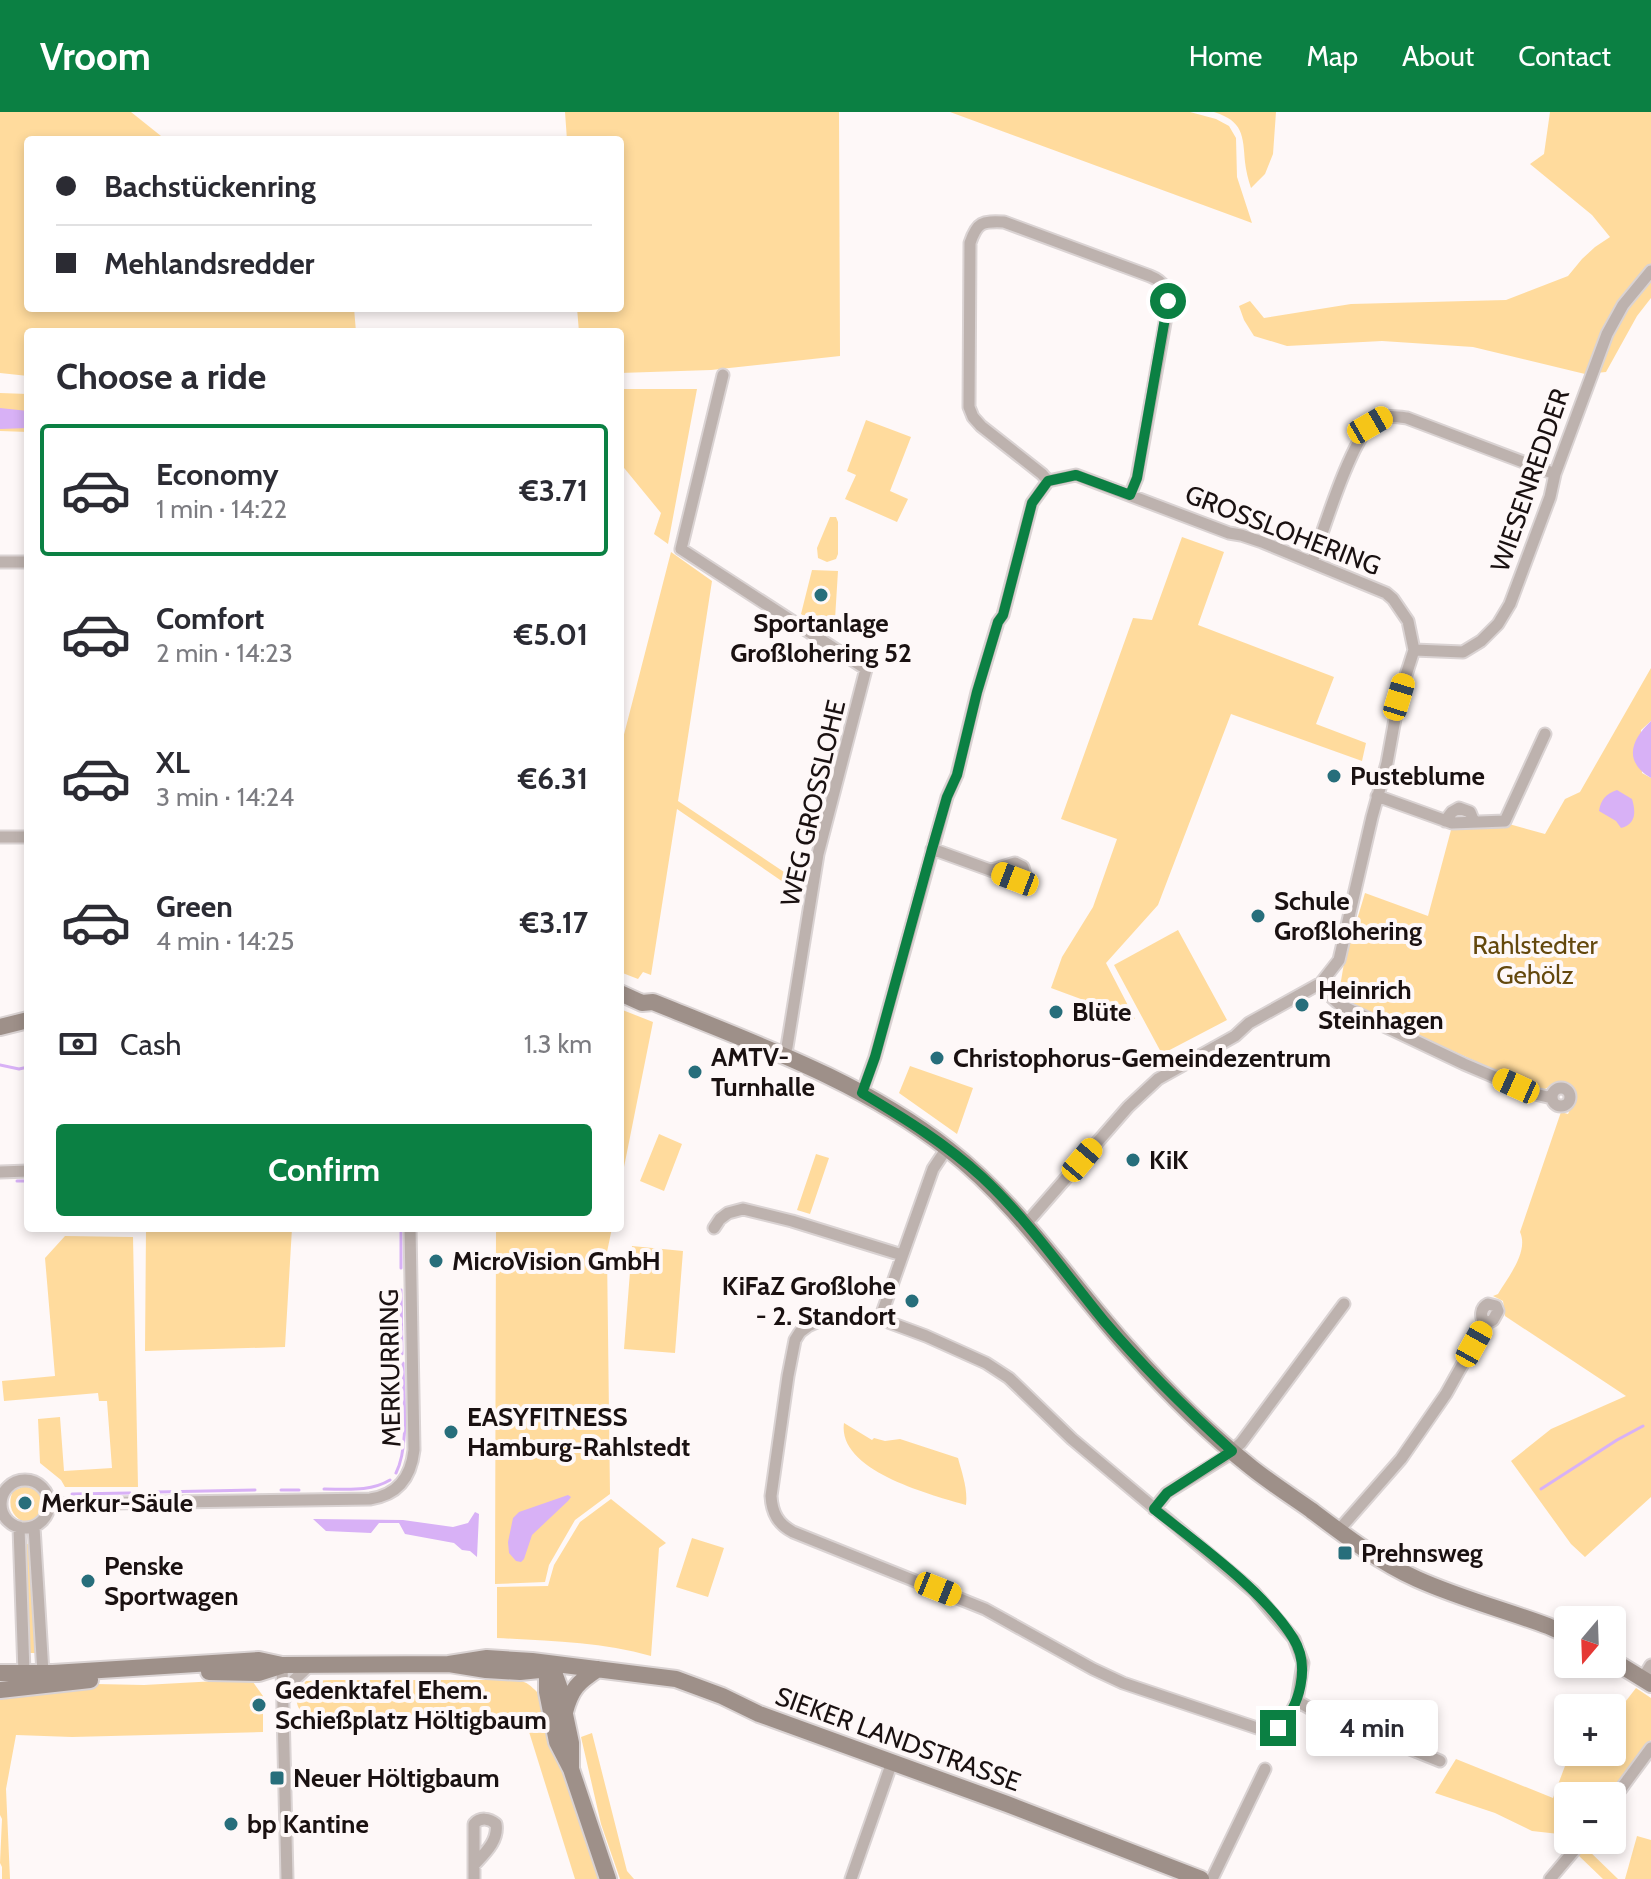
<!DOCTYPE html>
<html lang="en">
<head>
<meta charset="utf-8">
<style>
  body { margin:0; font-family:Cabin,sans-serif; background:#f7f7f7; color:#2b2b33; height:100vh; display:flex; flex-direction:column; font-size:30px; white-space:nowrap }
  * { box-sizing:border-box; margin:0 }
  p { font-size:26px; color:#7c7c81 }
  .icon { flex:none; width:44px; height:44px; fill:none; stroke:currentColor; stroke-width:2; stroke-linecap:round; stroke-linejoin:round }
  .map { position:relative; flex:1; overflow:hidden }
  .sheet { position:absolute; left:24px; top:216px; width:600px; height:904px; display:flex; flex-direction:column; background:#fff; border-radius:8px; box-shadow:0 4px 12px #0003 }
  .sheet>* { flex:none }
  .guide { position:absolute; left:24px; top:24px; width:600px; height:176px; border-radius:8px; box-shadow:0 4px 12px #0003; display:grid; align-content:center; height:176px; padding:0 32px; background:#fff }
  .needle { width:52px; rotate:199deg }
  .buttons { position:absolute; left:1554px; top:1494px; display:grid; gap:16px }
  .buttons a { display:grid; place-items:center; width:72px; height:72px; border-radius:8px; background:#fff; box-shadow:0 4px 12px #0003; font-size:40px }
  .end { position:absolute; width:36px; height:36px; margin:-18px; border:10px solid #0b8043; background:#fff; box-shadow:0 0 0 4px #fff }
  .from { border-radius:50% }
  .bubble { position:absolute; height:56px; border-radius:8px; background:#fff; box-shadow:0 4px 12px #0003; font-size:26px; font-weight:700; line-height:56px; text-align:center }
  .car { position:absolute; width:24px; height:48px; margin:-24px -12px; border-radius:10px; box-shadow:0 0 6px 2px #0007; background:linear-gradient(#f5c518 24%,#345 0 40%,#f5c518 0 76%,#345 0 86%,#f5c518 0) }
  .guide b { display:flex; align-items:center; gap:28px; height:76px; font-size:30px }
  .guide b+b { border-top:2px solid #e1e1e2 }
  .guide i { width:20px; height:20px; background:#2b2b33 }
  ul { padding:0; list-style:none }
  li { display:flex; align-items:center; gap:24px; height:132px; margin:0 16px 12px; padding:0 16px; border:4px solid transparent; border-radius:8px }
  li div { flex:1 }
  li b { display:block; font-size:30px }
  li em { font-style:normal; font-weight:700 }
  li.active { border-color:#0b8043 }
  li>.icon { width:72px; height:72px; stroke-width:1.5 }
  h2 { padding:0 32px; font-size:36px; line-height:96px }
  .pay { display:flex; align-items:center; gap:20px; height:88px; padding:0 32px; font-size:30px }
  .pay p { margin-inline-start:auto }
  .primary-button { display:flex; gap:16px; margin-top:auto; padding:16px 32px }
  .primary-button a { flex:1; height:92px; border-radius:8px; background:#0b8043; color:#fff; font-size:32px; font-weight:700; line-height:92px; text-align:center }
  header { display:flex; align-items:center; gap:48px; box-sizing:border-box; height:112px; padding:0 40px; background:#0b8043; color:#fff }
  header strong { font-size:38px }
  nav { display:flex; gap:44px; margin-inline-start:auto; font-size:28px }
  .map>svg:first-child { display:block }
</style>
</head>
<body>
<header>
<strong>Vroom</strong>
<nav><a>Home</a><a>Map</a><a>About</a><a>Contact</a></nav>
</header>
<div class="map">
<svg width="1651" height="1767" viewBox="0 0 1651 1767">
  <rect width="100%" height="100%" fill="#fef8f8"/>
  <path fill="#ffdb9d" d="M0,0H131L166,28H28V196H354L356,220H28V264L0,261Z
    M565,0H839L840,244L711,258L620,261V220H579L577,196H620V28H567Z
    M950,0H1190L1216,7L1229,14L1236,26L1237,65L1252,111Z
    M1214,0H1276L1273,42L1265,62L1251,76C1248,67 1246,59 1245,50C1243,23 1243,9 1214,0Z
    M1550,0H1651V186L1637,204L1606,260L1585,262L1473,235L1382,229L1287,234L1254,224L1244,208L1239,194L1250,189L1264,206L1351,192L1506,188L1568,164L1582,147L1595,135L1610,125L1592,103L1530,52L1544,42Z
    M620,277H697L668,432L654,422L661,401L620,351Z
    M0,281L28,282V320L0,319Z
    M866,308L911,325L890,379L908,387L897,410L845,387L856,363L847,359Z
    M830,405H836L838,410V442L836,447L827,450L818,446L817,436Z
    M1182,425L1224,440L1198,513L1334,565L1316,612L1366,631L1362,649L1231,602L1158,793L1106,851L1135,907L1051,876L1062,845L1093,795L1117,727L1061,707L1133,506L1152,508Z
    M671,440L712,469L678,689L790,764L786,772L677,697L651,863L643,860L638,867L620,860V638Z
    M812,458L838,459L834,523L801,502Z
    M1651,556V609L1641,618L1642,661L1651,666V1385L1585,1445L1571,1432L1511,1349L1551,1317L1626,1284L1505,1204L1503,1189L1493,1184L1498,1182C1508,1165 1529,1140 1520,1120L1561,1000L1568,1002C1573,991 1577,984 1571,973L1558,970L1543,978L1537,977L1338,887L1344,851L1365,781L1428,804L1451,718L1509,712L1545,722L1565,687L1580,680Z
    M1178,818L1227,908L1162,942L1114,853Z
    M620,897L653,910L620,1075Z
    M910,954L973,976L957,1022L899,981Z
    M659,1022L682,1032L664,1079L640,1069Z
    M816,1042L829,1046L810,1102L797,1098Z
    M146,1116H292L285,1235L145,1239Z
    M496,1116H612L607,1140L610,1382L575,1408L549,1453L545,1470L495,1472Z
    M65,1124L133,1125L138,1375H65L61,1368L40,1351L38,1307L60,1305L64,1359L112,1356L107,1289H99L98,1281L4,1289L2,1269L55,1264L45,1146Z
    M632,1134L683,1139L675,1241L624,1237Z
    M844,1311L872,1328L874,1326L885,1329L900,1327L958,1346C962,1361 968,1377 966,1393C932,1383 837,1359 844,1311Z
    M25,1374L38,1379L43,1391C39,1426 0,1407 13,1379Z
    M611,1387L666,1431L659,1436L651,1544C601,1530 549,1529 497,1526V1475L548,1474L554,1453L580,1410Z
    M692,1426L724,1436L708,1485L676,1475Z
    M23,1432H31L38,1541H29Z
    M332,1568H518C527,1570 531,1574 537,1580L599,1767H575L525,1607L488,1602L310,1605C292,1597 294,1582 306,1569Z
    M217,1569L253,1570L263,1584V1620L72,1625L16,1623L6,1677L10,1767H2V1755L0,1751L2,1707L0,1703V1583L96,1572L144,1573Z
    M1636,1576L1651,1586V1628L1609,1684H1568V1723L1532,1719L1495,1701L1435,1681L1456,1647L1553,1686L1568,1646L1574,1640H1612V1604L1622,1594Z
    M592,1621L627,1759L634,1767H620L601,1712L581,1625Z
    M1637,1724L1651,1728V1767H1625Z
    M1585,1735L1618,1767H1603L1578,1743Z"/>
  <path fill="#d8b1f6" d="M0,296L28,299V316L0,317Z
    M1651,609V666C1623,649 1631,628 1651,609Z
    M1617,678L1632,687C1636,700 1636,712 1621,716L1616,709L1599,699C1601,687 1606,682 1617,678Z
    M568,1383L571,1385L568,1389L532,1423L524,1447L521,1450L516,1449L509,1441L508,1430L513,1406L519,1400Z
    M475,1400L479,1402L477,1445L470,1439L462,1438L454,1431L405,1422L399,1411H379L371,1421L326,1419L313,1407L403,1408L453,1415L468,1411Z"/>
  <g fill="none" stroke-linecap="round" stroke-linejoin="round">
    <path stroke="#d8b1f6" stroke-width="3" d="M0,953L19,957L28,955
      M17,1069H28
      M401,1116V1156
      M401,1178L402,1242
      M396,1361C410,1333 403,1283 403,1251
      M324,1377C347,1377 370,1380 390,1368
      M1541,1377L1617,1328L1643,1314
      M281,1378H299
      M157,1380L255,1378
      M72,1382L130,1381"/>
    <defs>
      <path id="street" d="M723,263L681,437L866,557L818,742L787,935L783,944
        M1048,369L1042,362L981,314L973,305L969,295L970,131C977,110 982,109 1004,110L1150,164C1165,170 1169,179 1168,194L1137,366L1130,383
        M0,450H28
        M1312,450C1323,420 1351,328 1372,312C1383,302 1394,304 1407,306L1555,362
        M1414,538L1463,540L1481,529L1498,512L1510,492L1550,385L1555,362L1607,222L1623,193L1651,159
        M1377,684L1452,711L1505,709L1545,622
        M1445,709L1452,700L1459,696L1470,700L1474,710
        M0,725H28
        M932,737L1015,767L1022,766L1025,762L1023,755L1015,751L992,758
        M1321,871L1329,883L1340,893L1464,952L1535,982L1552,986
        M1552 985a9 9 0 1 1 18 0a9 9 0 1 1-18 0Z
        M862,981L875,945L947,685L957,663L977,580L998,510L1003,503L1032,391L1048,369L1076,363L1229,421L1241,423L1262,430L1386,481L1393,487L1408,509L1414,538L1399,585L1387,651L1372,705L1339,848L1321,871L1249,911L1235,924L1158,967L1128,995L1026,1112
        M0,1060L28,1059
        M714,1116L720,1107L728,1101L743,1097L792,1109L902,1143
        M880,1207L926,1224L986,1251L1009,1266L1072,1327L1254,1480L1294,1527L1303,1551L1297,1589L1287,1608L1278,1616L1266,1619L1123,1571L1093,1557L985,1497L793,1420C778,1412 772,1401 771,1384L788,1264L795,1228L800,1220L808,1214L817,1210L833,1207Z
        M880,1207L933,1057L947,1036
        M1 1392a24 24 0 1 1 48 0a24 24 0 1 1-48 0Z
        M49,1392L370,1387C398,1383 411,1365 414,1338L410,1116
        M1154,1397L1167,1381L1225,1345L1241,1331L1344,1192
        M19,1415L24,1561L27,1565
        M34,1415L43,1561L40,1565
        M1338,1419L1401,1347L1446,1282L1485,1212L1493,1208L1498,1199L1496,1194L1488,1192C1480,1196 1480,1205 1485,1212
        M282,1553L287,1767
        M1643,1566L1651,1553
        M286,1585L294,1568L310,1553
        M1297,1589L1311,1597L1440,1649
        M1612,1689L1651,1636
        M474,1753C484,1742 499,1729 496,1712C489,1706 480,1705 474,1712V1767
        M851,1767L892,1650
        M1212,1767L1265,1657
        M1550,1767L1583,1728"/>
      <path id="secondary" d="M620,881L642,891L653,890L673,898C767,936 867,973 948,1037C1020,1093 1069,1171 1130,1238C1167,1280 1208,1321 1252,1356C1271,1371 1291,1384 1311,1398C1344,1423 1379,1450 1417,1467C1459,1486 1505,1498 1548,1514L1568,1523
        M0,915L28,908
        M1612,1548L1651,1572
        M449,1552L487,1546L532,1549L676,1567L722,1584L759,1602L1007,1692L1201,1767
        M544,1555L555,1563L559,1574L571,1631V1656
        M550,1557L547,1562V1580L557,1630L571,1657L608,1767
        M209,1560L259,1561L281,1554
        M0,1561H53L259,1548L282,1553L449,1552L486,1558L520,1560L549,1557
        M0,1578L90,1568
        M565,1600C571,1577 578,1570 598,1557"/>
    </defs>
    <use href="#street" stroke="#dad3d3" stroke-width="15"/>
    <use href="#secondary" stroke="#dad3d3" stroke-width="20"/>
    <use href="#street" stroke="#bdb2ae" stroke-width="11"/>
    <use href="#secondary" stroke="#9e9089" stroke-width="16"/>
  </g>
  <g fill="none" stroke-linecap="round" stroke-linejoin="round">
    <path stroke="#0b8043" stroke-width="10" d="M1168,189L1137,366L1130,383L1076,363L1048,369L1032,391L1003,503L998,510L977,580L957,663L947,685L932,737L875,945L862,981C904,1006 946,1032 982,1065C1028,1108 1064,1160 1104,1209C1144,1256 1187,1298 1232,1339L1167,1381L1154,1397C1198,1432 1264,1479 1293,1526C1311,1554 1300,1595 1278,1616"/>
  </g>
  <g fill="#276e7b" stroke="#fef8f8" stroke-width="3">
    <circle cx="821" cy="483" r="8"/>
    <circle cx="1334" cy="664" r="8"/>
    <circle cx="1258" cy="804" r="8"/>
    <circle cx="1302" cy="893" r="8"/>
    <circle cx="1056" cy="900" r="8"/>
    <circle cx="937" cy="946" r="8"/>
    <circle cx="695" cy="960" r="8"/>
    <circle cx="1133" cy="1048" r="8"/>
    <circle cx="436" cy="1149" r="8"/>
    <circle cx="912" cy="1189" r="8"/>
    <circle cx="451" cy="1320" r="8"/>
    <circle cx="25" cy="1391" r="8"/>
    <rect x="1337" y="1433" width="16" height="16" rx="4"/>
    <circle cx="88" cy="1469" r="8"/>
    <circle cx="259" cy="1593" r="8"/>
    <rect x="269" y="1658" width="16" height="16" rx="4"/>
    <circle cx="231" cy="1712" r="8"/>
  </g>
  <g text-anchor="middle" stroke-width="8" stroke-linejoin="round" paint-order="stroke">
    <g font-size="26" fill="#1a1111" stroke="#fef8f8">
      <text transform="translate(1530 368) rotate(-71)" y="9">WIESENREDDER</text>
      <text transform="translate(1283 418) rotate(21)" y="9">GROSSLOHERING</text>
      <text transform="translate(813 691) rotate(-77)" y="9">WEG GROSSLOHE</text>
      <text transform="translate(390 1256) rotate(-91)" y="9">MERKURRING</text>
      <text transform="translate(898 1627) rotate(20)" y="9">SIEKER LANDSTRASSE</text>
    </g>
    <g font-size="26" font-weight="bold" fill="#1a1111" stroke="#fef8f8" text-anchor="start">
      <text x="821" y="520" text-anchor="middle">Sportanlage<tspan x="821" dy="30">Großlohering 52</tspan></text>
      <text x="1350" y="673">Pusteblume</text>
      <text x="1274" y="798">Schule<tspan x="1274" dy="30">Großlohering</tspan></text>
      <text x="1318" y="887">Heinrich<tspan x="1318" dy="30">Steinhagen</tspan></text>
      <text x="1072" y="909">Blüte</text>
      <text x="711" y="954">AMTV-<tspan x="711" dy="30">Turnhalle</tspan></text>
      <text x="953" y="955">Christophorus-Gemeindezentrum</text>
      <text x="1149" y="1057">KiK</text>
      <text x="452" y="1158">MicroVision GmbH</text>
      <text x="896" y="1183" text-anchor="end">KiFaZ Großlohe<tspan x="896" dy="30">- 2. Standort</tspan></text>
      <text x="467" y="1314">EASYFITNESS<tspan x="467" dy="30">Hamburg-Rahlstedt</tspan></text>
      <text x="41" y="1400">Merkur-Säule</text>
      <text x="1361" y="1450">Prehnsweg</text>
      <text x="104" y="1463">Penske<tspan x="104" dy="30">Sportwagen</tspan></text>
      <text x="275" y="1587">Gedenktafel Ehem.<tspan x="275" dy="30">Schießplatz Höltigbaum</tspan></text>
      <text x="293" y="1675">Neuer Höltigbaum</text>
      <text x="247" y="1721">bp Kantine</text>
    </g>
    <g font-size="26" fill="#64480d" stroke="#fef8f8">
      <text x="1535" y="842">Rahlstedter<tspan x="1535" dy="30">Gehölz</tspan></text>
    </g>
  </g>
</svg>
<div class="buttons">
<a><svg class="needle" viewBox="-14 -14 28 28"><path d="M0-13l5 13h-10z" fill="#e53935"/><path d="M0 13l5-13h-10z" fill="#7c7c81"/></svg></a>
<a>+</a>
<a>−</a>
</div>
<i class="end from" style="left:1168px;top:189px"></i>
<i class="end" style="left:1278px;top:1616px"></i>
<div class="bubble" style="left:1306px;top:1588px;width:132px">4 min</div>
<i class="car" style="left:1370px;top:313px;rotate:60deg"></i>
<i class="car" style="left:1399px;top:585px;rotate:17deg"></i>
<i class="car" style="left:1015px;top:767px;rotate:291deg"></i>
<i class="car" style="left:1516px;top:974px;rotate:294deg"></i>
<i class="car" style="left:1082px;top:1048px;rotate:40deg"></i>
<i class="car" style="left:1474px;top:1232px;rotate:29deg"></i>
<i class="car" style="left:938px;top:1477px;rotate:112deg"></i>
<div class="guide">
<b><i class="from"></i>Bachstückenring</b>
<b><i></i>Mehlandsredder</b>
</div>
<section class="sheet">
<h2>Choose a ride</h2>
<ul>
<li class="active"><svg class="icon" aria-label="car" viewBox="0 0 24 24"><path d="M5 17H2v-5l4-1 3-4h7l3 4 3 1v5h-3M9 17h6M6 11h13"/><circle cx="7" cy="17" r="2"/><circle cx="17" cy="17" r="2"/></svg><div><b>Economy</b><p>1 min · 14:22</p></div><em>€3.71</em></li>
<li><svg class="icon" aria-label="car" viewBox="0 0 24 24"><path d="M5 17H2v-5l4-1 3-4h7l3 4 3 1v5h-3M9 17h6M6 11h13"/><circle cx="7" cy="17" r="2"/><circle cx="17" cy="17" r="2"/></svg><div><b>Comfort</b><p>2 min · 14:23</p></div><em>€5.01</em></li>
<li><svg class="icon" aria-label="car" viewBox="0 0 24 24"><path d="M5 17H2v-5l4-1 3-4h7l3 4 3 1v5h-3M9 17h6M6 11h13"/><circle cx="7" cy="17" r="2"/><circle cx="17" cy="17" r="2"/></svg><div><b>XL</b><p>3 min · 14:24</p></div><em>€6.31</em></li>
<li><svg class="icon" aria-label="car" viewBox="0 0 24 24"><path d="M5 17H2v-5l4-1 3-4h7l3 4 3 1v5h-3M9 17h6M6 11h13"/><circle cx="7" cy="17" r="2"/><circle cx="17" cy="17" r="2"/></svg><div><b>Green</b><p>4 min · 14:25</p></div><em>€3.17</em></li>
</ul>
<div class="pay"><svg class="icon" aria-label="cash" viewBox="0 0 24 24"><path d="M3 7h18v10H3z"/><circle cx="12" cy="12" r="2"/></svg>Cash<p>1.3 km</p></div>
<div class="primary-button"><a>Confirm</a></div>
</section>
</div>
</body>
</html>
